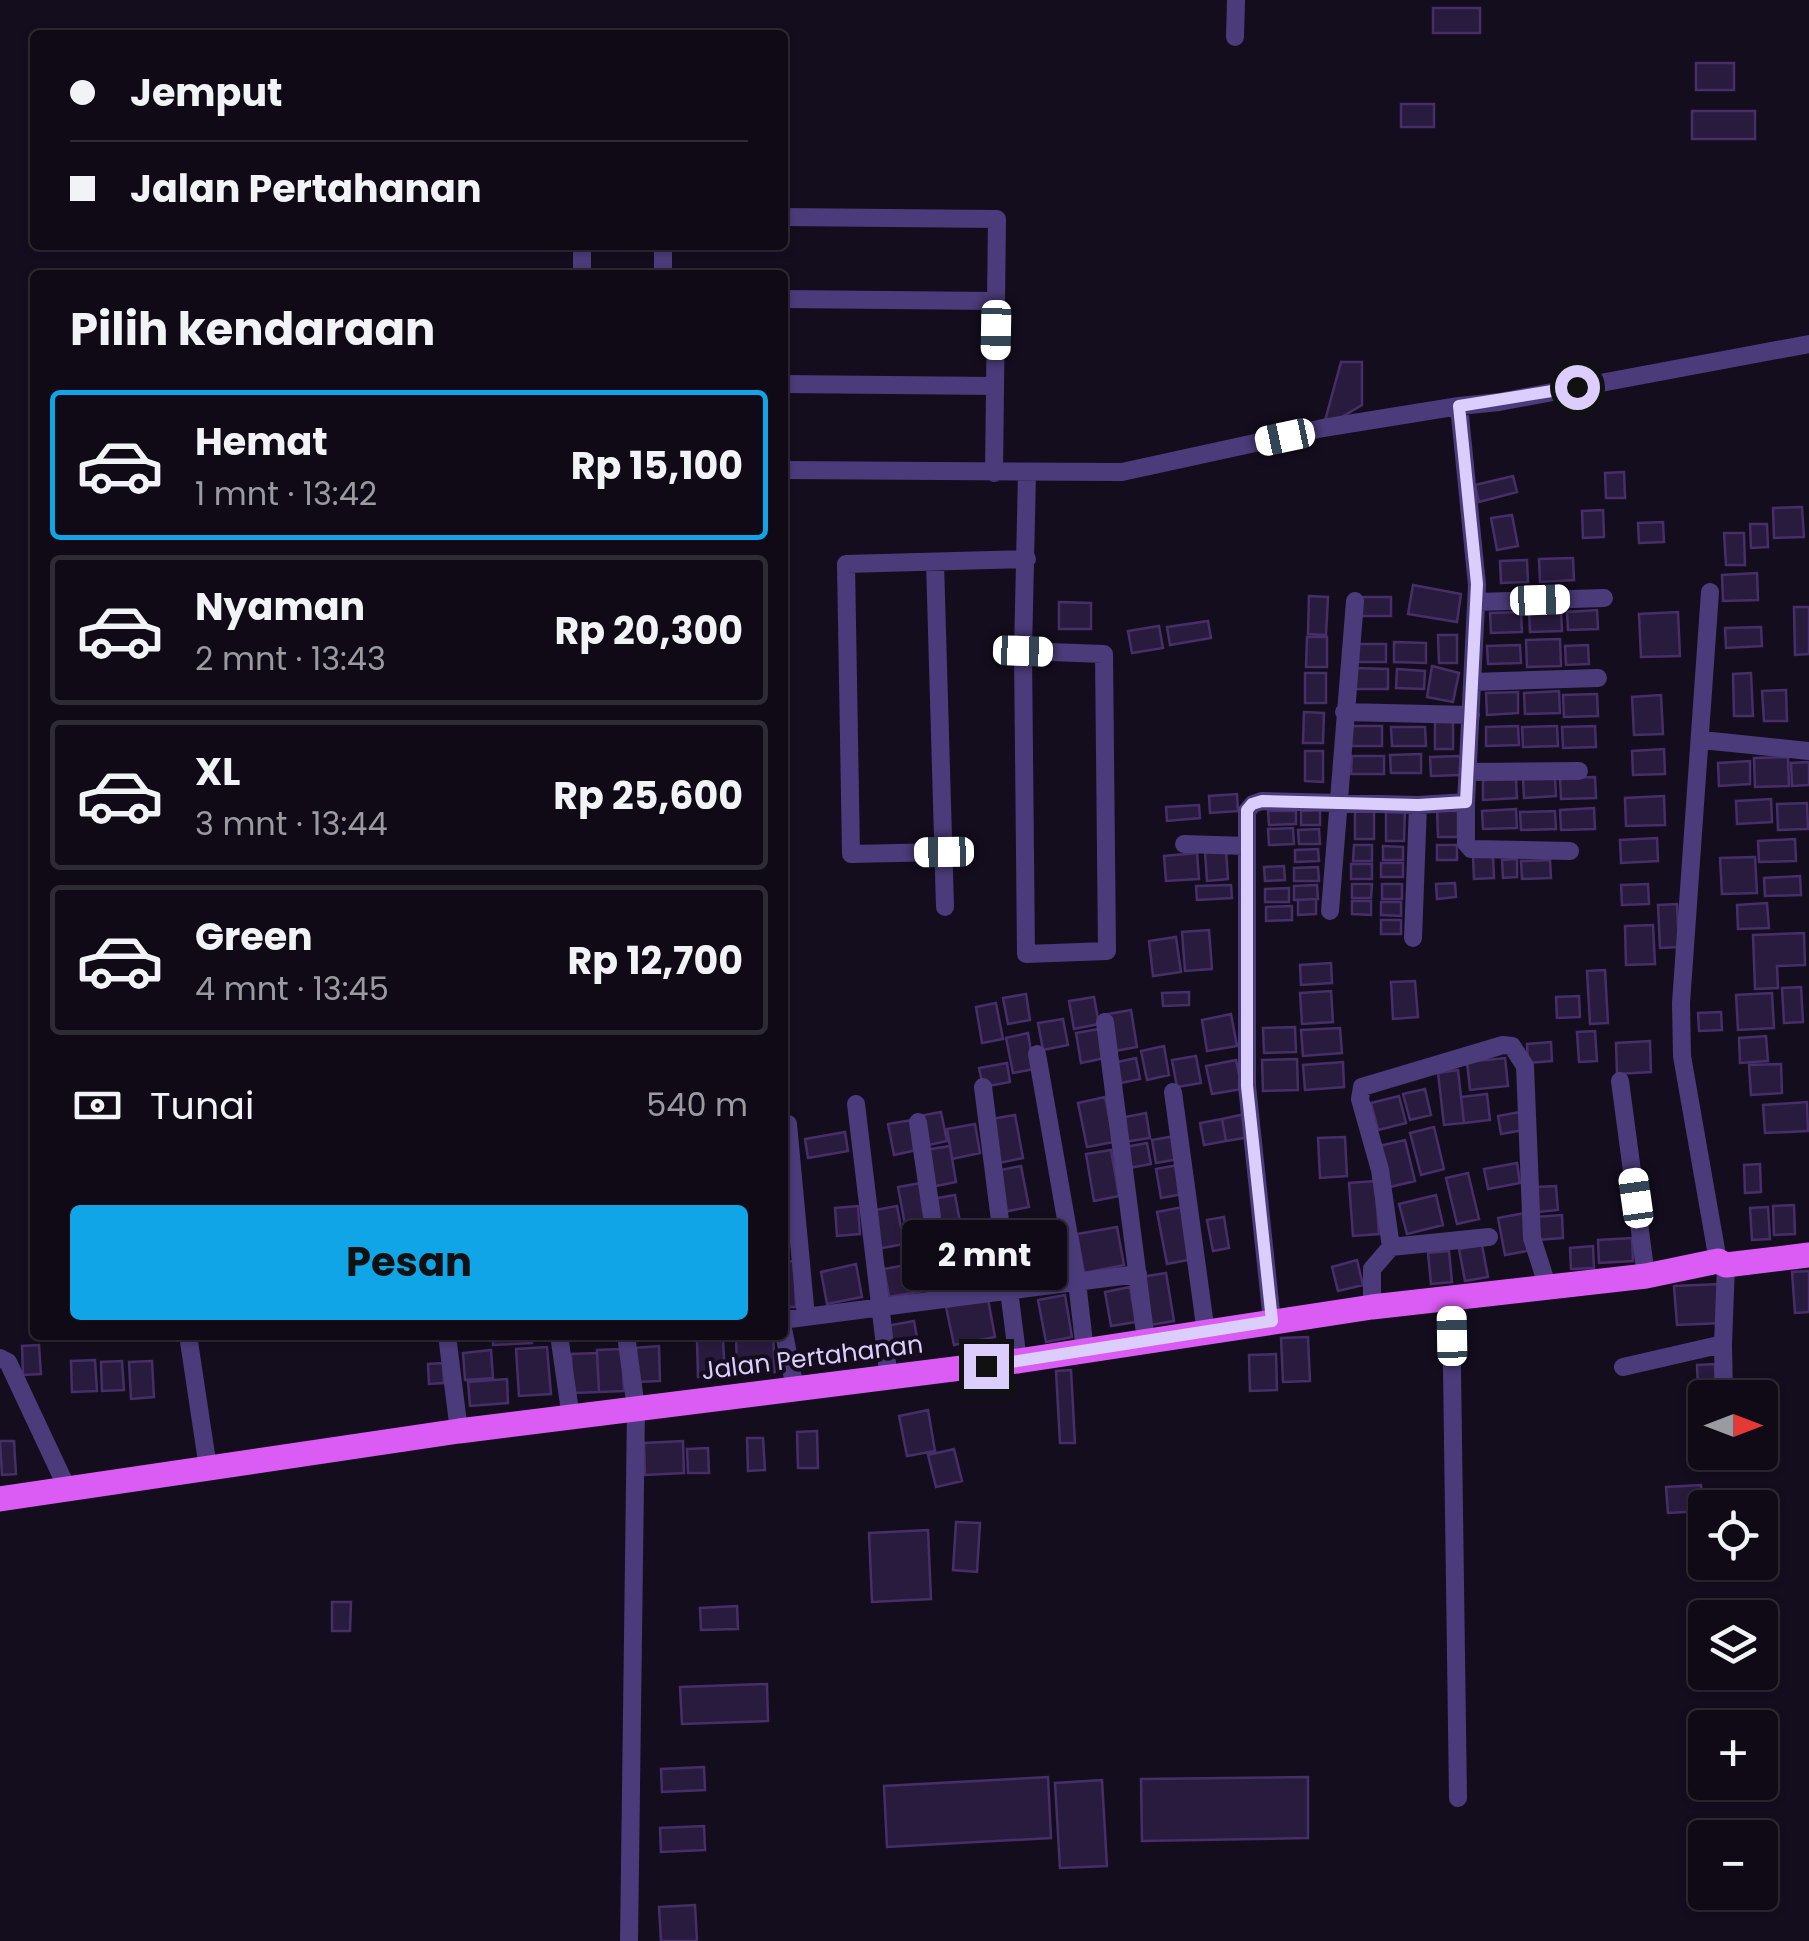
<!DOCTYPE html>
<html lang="id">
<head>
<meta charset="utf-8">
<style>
  body { margin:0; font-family:Poppins,sans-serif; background:#18131f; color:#f1f3f6; height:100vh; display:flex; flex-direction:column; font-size:38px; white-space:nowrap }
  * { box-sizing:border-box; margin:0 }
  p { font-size:32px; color:#9b9aa1 }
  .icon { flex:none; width:55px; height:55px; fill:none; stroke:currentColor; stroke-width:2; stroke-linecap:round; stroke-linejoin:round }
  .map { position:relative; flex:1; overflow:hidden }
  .side { position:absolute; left:30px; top:270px; width:758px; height:1070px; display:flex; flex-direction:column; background:#0f0a16; border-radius:10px; box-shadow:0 2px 8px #0004,0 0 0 2px #2f2b35 }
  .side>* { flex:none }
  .top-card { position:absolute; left:30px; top:30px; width:758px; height:220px; border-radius:10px; box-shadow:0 2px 8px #0004,0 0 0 2px #2f2b35; display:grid; align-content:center; height:220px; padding:0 40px; background:#0f0a16 }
  .needle { width:65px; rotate:90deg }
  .buttons { position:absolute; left:1688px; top:1380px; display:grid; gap:20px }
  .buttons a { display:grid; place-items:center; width:90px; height:90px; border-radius:10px; background:#0f0a16; box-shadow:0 2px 8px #0004,0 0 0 2px #2f2b35; font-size:50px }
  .end { position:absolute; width:45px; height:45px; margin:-22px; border:12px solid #dccefc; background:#111; box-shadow:0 0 0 5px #111 }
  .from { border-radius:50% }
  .bubble { position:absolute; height:70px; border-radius:10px; background:#0f0a16; box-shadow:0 2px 8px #0004,0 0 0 2px #2f2b35; font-size:32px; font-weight:700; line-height:70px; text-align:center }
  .car { position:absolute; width:30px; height:60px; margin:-30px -15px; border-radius:12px; box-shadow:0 0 8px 2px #0007; background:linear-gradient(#fff 24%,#345 0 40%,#fff 0 76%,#345 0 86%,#fff 0) }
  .top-card b { display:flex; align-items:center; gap:35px; height:95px; font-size:38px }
  .top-card b+b { border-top:2px solid #2f2b35 }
  .top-card i { width:25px; height:25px; background:#f1f3f6 }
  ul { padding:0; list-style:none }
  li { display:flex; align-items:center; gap:30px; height:150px; margin:0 20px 15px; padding:0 20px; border:5px solid #2f2b35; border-radius:10px }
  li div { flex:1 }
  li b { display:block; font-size:38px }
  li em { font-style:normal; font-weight:700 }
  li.active { border-color:#0fa5e6 }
  li>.icon { width:90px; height:90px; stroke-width:1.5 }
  h2 { padding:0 40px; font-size:45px; line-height:120px }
  .pay { display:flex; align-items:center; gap:25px; height:110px; padding:0 40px; font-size:38px }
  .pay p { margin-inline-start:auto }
  .primary-button { display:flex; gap:20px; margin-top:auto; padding:20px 40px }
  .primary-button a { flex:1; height:115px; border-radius:10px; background:#0fa5e6; color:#111; font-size:40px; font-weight:700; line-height:115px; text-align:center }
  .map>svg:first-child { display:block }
</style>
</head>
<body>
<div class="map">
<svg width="1809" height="1941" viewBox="0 0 1809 1941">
  <rect width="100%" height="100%" fill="#140d1e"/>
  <path fill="#291b3e" stroke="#462e68" stroke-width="2.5" d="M1433,8H1480V33H1433Z
    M1696,63H1734V90H1696Z
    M1401,104H1434V127H1401Z
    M1692,111H1755V139H1692Z
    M1341,362H1362V405L1323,428Z
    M1624,472L1625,498H1606L1605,473Z
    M1513,476L1517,492L1479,502L1475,485Z
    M1802,507L1804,537L1774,538L1773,508Z
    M1603,510L1604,537L1583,538L1582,511Z
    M1512,515L1518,546L1497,550L1491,518Z
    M1663,522L1664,542L1639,543L1638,523Z
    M1750,524H1767L1768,547L1751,548Z
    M1724,533H1744L1745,565H1726Z
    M1573,558L1574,580L1540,582L1539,559Z
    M1527,560L1528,582L1501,583L1500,561Z
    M1757,573L1758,600L1723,601L1722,575Z
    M1413,585L1461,594L1457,622L1408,614Z
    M1309,596L1328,597L1326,635L1308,634Z
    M1360,597H1391V616H1360Z
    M1059,602L1091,603V629H1059Z
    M1794,607H1809V654L1795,655Z
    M1561,609L1562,631L1530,632L1529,610Z
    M1597,610L1598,629L1568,630L1567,612Z
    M1521,612L1522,632L1491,633L1490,613Z
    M1678,612L1680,656L1641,657L1639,614Z
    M1208,621L1211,638L1170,645L1167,627Z
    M1159,626L1163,648L1132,653L1128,631Z
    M1761,627L1762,646L1726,648L1725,628Z
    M1438,635H1457V663H1439Z
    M1307,637H1327V667H1306Z
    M1560,639L1561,666L1527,667L1526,640Z
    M1394,642L1426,643V663L1394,662Z
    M1355,644H1386V662H1355Z
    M1520,645L1521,663L1488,664L1487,646Z
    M1588,645L1589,664L1566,665L1565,646Z
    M1432,666L1459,673L1453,702L1427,697Z
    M1354,668L1388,669V689H1354Z
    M1397,669L1425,671L1424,689L1396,688Z
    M1305,673H1326V703H1305Z
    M1751,673L1753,716H1734L1733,674Z
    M1786,690L1787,721H1764L1762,691Z
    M1559,691L1560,713L1525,714L1524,693Z
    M1518,692V713L1487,715L1486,693Z
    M1597,694L1598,716L1564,717L1563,695Z
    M1661,695L1663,734L1634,735L1632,697Z
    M1304,712L1324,713L1323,743H1303Z
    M1435,720H1453V749H1435Z
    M1351,726H1382V746H1351Z
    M1518,726L1519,745L1486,746V727Z
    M1557,726L1558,746L1523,747L1522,727Z
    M1595,726L1596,747L1563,748L1562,727Z
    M1391,727H1425L1426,746H1392Z
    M1664,749L1665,774L1633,775L1632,751Z
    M1305,751H1323V782L1305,781Z
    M1421,754V773H1391L1390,755Z
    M1352,756H1384V774H1351Z
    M1460,756L1461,775L1431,776L1430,757Z
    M1788,757L1789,786L1755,787L1754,758Z
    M1750,761V784L1719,786L1718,763Z
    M1809,762V785L1792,786L1791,763Z
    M1555,777L1556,796L1524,798L1523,778Z
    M1595,777L1596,798L1561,799L1560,778Z
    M1516,779L1517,798L1483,800V780Z
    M1237,794L1238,811L1210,813L1209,796Z
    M1664,796L1665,825L1626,826L1625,798Z
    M1771,799L1772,822L1737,824L1736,801Z
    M1807,803L1808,829L1778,830L1777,804Z
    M1199,805L1200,818L1167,821L1166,807Z
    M1594,808L1595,829L1561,830L1560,810Z
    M1355,809H1374V839H1355Z
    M1386,809H1405L1404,841H1386Z
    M1437,809H1458V837H1438Z
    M1516,809L1517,828L1483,829L1482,811Z
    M1320,810V825H1301V811Z
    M1268,811H1296V824L1269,825Z
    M1555,811L1556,829L1521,830L1520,812Z
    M1293,828L1294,844L1269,845L1268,829Z
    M1319,829L1320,844H1299L1298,830Z
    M1657,838L1658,861L1621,863L1620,840Z
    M1795,839L1796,861L1759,862L1758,841Z
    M1354,845H1372V861H1353Z
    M1437,845H1457V860H1437Z
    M1383,846L1403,847V860H1383Z
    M1318,849L1319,861L1295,862V850Z
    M1226,850L1228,879L1207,881L1205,852Z
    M1197,853L1199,879L1166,881L1164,856Z
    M1493,856L1494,878L1474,879L1473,857Z
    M1755,857L1757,893L1722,894L1720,858Z
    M1517,859V877L1503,878L1502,860Z
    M1550,860L1551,878L1522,879L1521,861Z
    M1381,863H1403V877H1381Z
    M1351,864H1372V879H1351Z
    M1284,866L1285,880L1265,881L1264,867Z
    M1318,867L1319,881H1294V868Z
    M1800,876L1801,895L1765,896L1764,878Z
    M1455,883L1456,897L1437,899L1436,884Z
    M1352,884H1372L1371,898H1352Z
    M1382,884H1402V899H1382Z
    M1648,884L1649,904L1622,905L1621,885Z
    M1231,885L1232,898L1197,900L1196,886Z
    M1317,885L1318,899L1294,900V886Z
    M1289,888V902H1265V889Z
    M1316,899V914L1298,915V900Z
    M1352,901H1371V915L1352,914Z
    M1381,902H1401V916L1381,915Z
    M1767,903L1769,928L1738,929L1737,905Z
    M1677,904L1679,947L1660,948L1658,905Z
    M1292,906V920L1266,921V907Z
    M1381,920H1401V934H1381Z
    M1653,925L1655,964L1626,965L1625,926Z
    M1209,930L1212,969L1185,971L1182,932Z
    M1804,933L1805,965L1777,966L1778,988L1755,989L1753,935Z
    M1176,937L1181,972L1153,976L1149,941Z
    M1331,963L1332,983L1301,985L1300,965Z
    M1605,970L1608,1023L1590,1024L1587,971Z
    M1415,981L1418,1017L1393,1019L1391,982Z
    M1801,987L1803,1022L1784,1023L1782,988Z
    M1331,991L1333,1022L1302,1024L1300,993Z
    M1189,992V1005L1163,1006L1162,993Z
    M1772,993L1774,1028L1738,1030L1736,995Z
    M1026,994L1030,1020L1008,1024L1003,998Z
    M1579,996L1580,1017L1557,1018L1556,997Z
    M1094,997L1099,1024L1074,1029L1069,1001Z
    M996,1003L1003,1039L982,1043L976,1007Z
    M1131,1010L1137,1047L1115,1051L1108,1014Z
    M1721,1012L1722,1030L1699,1031L1698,1013Z
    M1231,1014L1237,1046L1207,1051L1202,1020Z
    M1063,1019L1068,1045L1043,1050L1038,1023Z
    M1295,1027L1296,1052L1264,1053L1263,1028Z
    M1340,1028L1342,1053L1303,1056L1301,1030Z
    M1099,1029L1105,1058L1081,1063L1076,1033Z
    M1595,1031L1597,1061L1579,1062L1577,1032Z
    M1028,1033L1034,1069L1013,1073L1006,1038Z
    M1766,1036L1768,1061L1740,1063L1739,1038Z
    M1650,1041L1651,1072L1617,1074L1616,1043Z
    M1551,1042L1552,1061L1528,1063L1527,1044Z
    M1164,1046L1169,1075L1147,1080L1141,1051Z
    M1196,1056L1201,1083L1177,1087L1172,1060Z
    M1136,1058L1140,1079L1121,1083L1117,1062Z
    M1505,1058L1508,1086L1470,1090L1467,1062Z
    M1297,1059L1298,1090L1263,1091L1262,1060Z
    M1236,1060L1242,1089L1212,1094L1206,1066Z
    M1343,1062L1344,1087L1305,1090L1303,1065Z
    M1007,1063L1010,1082L983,1087L979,1068Z
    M1781,1064L1782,1093L1751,1095L1749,1065Z
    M1458,1070L1464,1123L1444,1125L1438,1073Z
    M1425,1089L1431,1115L1410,1120L1403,1094Z
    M1487,1094L1490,1120L1464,1123L1461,1097Z
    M1399,1096L1406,1123L1378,1130L1371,1103Z
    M1105,1097L1114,1142L1087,1147L1078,1103Z
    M1807,1102L1808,1131L1765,1133L1763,1105Z
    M941,1112L947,1141L924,1146L919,1116Z
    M1520,1112L1524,1130L1501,1134L1498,1116Z
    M1146,1113L1150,1138L1124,1142L1120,1118Z
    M1245,1114L1250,1137L1226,1141L1222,1119Z
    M1015,1115L1023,1158L999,1163L991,1119Z
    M1222,1119L1226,1141L1204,1145L1200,1123Z
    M912,1120L917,1150L894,1155L888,1124Z
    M975,1124L980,1153L952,1159L947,1129Z
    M1434,1127L1444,1169L1421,1175L1410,1133Z
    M845,1132L848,1151L808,1158L805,1139Z
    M1175,1136L1179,1159L1156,1163L1152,1140Z
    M1345,1137L1347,1176L1320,1178L1318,1138Z
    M1405,1140L1415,1181L1390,1187L1379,1146Z
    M1147,1143L1151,1164L1129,1168L1125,1147Z
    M950,1146L956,1182L931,1187L924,1150Z
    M1111,1150L1119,1196L1094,1201L1086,1154Z
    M1517,1163L1520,1183L1488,1189L1484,1169Z
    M1760,1164L1761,1192L1745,1193L1744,1165Z
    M1178,1165L1183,1194L1161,1198L1156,1169Z
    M1021,1166L1029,1207L1003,1212L996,1171Z
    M1468,1173L1479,1219L1457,1224L1446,1178Z
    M1375,1181L1379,1234L1353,1236L1349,1183Z
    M921,1183L928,1221L905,1225L898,1187Z
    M1556,1186L1558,1210L1538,1212L1537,1187Z
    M955,1195L962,1233L939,1238L932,1199Z
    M1436,1195L1443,1225L1407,1234L1399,1204Z
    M1794,1205L1795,1234L1774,1235L1773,1206Z
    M858,1206L860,1234L837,1236L835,1208Z
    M897,1206L904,1244L877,1249L870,1211Z
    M1183,1207L1193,1259L1167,1264L1157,1212Z
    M1768,1207L1770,1239L1752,1240L1750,1208Z
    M1525,1213L1532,1250L1505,1255L1498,1218Z
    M1562,1215L1563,1238L1537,1240L1536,1217Z
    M1224,1217L1229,1248L1213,1251L1207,1220Z
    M1117,1227L1124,1265L1084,1273L1077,1234Z
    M1054,1232L1062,1275L1015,1284L1007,1241Z
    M1632,1238L1633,1261L1599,1263L1598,1240Z
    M1482,1245L1488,1277L1465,1281L1459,1249Z
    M1593,1246L1594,1268L1571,1269L1570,1248Z
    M1449,1251L1452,1282L1431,1284L1428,1253Z
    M1357,1260L1363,1285L1338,1291L1332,1267Z
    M794,1261L796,1307H782V1262Z
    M917,1263L923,1291L889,1297L884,1269Z
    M856,1264L862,1297L827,1304L821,1272Z
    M1809,1271V1312L1795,1313L1792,1272Z
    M1166,1273L1174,1321L1150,1325L1141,1277Z
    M1721,1284L1723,1323L1677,1325L1674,1286Z
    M1130,1287L1136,1322L1111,1326L1105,1292Z
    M1065,1295L1072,1337L1046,1342L1038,1300Z
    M988,1299L995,1337L954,1345L946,1307Z
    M914,1321L920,1354L892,1359L886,1326Z
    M493,1335H532V1343L493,1345Z
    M736,1335H773L775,1372L737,1373Z
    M1308,1337L1310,1381L1283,1382L1281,1338Z
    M723,1339L725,1376L698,1377L697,1340Z
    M39,1345L41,1374L23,1375L22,1346Z
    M659,1346L660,1381L636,1382L634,1348Z
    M547,1347L551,1394L519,1396L516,1349Z
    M622,1349L624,1391L599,1392L597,1350Z
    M491,1350L493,1378L465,1380L463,1353Z
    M597,1353L599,1392L573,1393L571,1354Z
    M1276,1354L1277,1390L1250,1391L1249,1355Z
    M95,1360L97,1391L72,1392L71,1361Z
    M122,1361L124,1390L102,1391L101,1362Z
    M152,1361L154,1397L131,1399L129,1362Z
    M443,1363L444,1383L429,1384L428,1364Z
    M1715,1364L1716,1389L1698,1390L1697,1365Z
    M1071,1370L1075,1443H1060L1056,1371Z
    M507,1379L508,1403L470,1406L468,1382Z
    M1777,1393L1778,1414L1760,1415V1398H1745L1744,1395Z
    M928,1410L935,1451L907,1456L899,1416Z
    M817,1431L818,1468H798L797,1432Z
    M747,1438H763L765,1470L748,1471Z
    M0,1441H14L16,1474L2,1475Z
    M683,1441L684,1473L645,1475L644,1443Z
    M708,1448L709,1473H688L687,1449Z
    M954,1449L962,1481L936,1487L928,1455Z
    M1701,1485L1703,1511L1668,1513L1666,1487Z
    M956,1522L980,1523L977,1572L953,1570Z
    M928,1530L931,1599L872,1602L869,1533Z
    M332,1602H351L350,1631H332Z
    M737,1606L738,1629L701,1630L700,1608Z
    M767,1684L768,1721L682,1724L680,1687Z
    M704,1767L705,1790L662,1792L661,1769Z
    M1048,1777L1051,1838L887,1847L884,1786Z
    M1308,1777V1838L1142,1841L1141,1779Z
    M1102,1780L1107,1866L1060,1868L1055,1783Z
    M704,1826L705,1850L661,1852L660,1828Z
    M695,1905L697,1941H661L659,1907Z"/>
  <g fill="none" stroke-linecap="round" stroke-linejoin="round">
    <path stroke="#4b3b7a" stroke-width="18" d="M1235,37L1236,0
      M782,217L997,219L994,473
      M582,275V245
      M663,275V245
      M782,299L996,301
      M782,384L995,386
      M782,470L1122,472L1323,428L1459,406
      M935,562L945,907
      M1710,592L1681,1003L1682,1056L1718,1261
      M1477,602L1604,598
      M1023,651L1104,654L1107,951L1026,954L1023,651L1027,473
      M1473,682L1598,678
      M1344,712L1471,715
      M1702,740L1809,751
      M1468,772L1579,771
      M1466,802V843L1471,849L1570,851
      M1184,844L1247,846
      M944,852L851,854L846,564L1027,559
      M1330,911L1355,601
      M1413,938L1418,805
      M1105,1022L1146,1341
      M1037,1054L1077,1282L1085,1351
      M1620,1081L1646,1276
      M983,1087L1018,1361
      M1173,1092L1206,1333
      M856,1104L889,1379
      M918,1122L944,1299
      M788,1124L806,1317
      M1391,1247L1380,1170L1360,1099L1362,1087L1503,1045L1512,1046L1525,1066L1532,1238L1548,1288
      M1451,1297L1458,1798
      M1372,1307V1269L1391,1247L1489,1237
      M782,1320L1138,1274
      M1272,1321L1247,1086V811L1253,804L1262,801L1418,805L1466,802L1477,585L1459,406L1499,402L1809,344
      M782,1324L795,1388
      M188,1335L208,1468
      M447,1335L459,1431
      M559,1335L571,1418
      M626,1335L636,1408L629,1941
      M1723,1344L1724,1398
      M0,1358L8,1362L68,1490
      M1623,1367L1723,1344L1726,1265"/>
    <path stroke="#db5cf4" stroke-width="25" d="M0,1499L459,1431L1018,1361L1372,1307L1646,1276L1718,1261L1726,1265L1809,1255"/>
  </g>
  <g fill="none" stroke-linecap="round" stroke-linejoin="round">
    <path stroke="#dccefc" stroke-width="12" d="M986,1366L1272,1321L1247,1086V810L1252,804L1262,801L1418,805L1466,802L1477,584L1459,406L1577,387"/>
  </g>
  <g text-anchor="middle" stroke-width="8" stroke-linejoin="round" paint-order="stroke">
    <g font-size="25" fill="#dccefc" stroke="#140d1e">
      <text transform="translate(812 1357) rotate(-7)" y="9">Jalan Pertahanan</text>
    </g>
  </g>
</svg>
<div class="buttons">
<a><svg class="needle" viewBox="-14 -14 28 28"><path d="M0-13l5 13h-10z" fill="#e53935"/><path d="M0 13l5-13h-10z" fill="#9b9aa1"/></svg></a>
<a><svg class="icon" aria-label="locate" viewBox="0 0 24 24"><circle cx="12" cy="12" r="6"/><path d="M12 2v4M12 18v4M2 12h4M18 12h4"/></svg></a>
<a><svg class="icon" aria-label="layers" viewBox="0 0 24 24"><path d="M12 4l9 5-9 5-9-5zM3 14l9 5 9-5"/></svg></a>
<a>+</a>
<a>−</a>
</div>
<i class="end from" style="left:1577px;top:387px"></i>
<i class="end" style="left:986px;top:1366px"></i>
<div class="bubble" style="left:902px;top:1220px;width:165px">2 mnt</div>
<i class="car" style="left:996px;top:330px;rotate:181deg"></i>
<i class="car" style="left:1285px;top:437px;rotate:258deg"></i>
<i class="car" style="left:1540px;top:600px;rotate:88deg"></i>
<i class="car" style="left:1023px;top:651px;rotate:92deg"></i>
<i class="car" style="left:944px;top:852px;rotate:269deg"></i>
<i class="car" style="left:1636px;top:1198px;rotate:352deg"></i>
<i class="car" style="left:1452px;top:1336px;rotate:359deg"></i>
<div class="top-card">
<b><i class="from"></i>Jemput</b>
<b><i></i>Jalan Pertahanan</b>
</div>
<section class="side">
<h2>Pilih kendaraan</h2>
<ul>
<li class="active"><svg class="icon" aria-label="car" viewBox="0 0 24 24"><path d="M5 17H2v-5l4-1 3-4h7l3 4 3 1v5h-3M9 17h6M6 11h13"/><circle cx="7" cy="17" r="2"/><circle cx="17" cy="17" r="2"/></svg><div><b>Hemat</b><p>1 mnt · 13:42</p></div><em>Rp 15,100</em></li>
<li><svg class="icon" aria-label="car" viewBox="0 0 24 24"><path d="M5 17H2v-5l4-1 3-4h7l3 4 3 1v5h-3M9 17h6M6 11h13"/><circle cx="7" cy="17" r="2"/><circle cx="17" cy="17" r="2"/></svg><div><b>Nyaman</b><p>2 mnt · 13:43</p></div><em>Rp 20,300</em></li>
<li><svg class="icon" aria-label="car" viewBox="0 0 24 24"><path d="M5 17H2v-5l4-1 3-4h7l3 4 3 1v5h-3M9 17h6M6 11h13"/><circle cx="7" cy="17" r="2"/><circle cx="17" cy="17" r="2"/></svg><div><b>XL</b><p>3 mnt · 13:44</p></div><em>Rp 25,600</em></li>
<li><svg class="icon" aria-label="car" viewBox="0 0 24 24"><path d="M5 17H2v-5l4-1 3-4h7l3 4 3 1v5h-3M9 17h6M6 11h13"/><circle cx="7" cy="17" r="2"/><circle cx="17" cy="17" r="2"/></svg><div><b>Green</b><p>4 mnt · 13:45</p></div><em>Rp 12,700</em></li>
</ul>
<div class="pay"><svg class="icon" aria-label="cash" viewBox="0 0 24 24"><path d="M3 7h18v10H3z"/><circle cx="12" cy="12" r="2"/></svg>Tunai<p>540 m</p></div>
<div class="primary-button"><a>Pesan</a></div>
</section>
</div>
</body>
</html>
